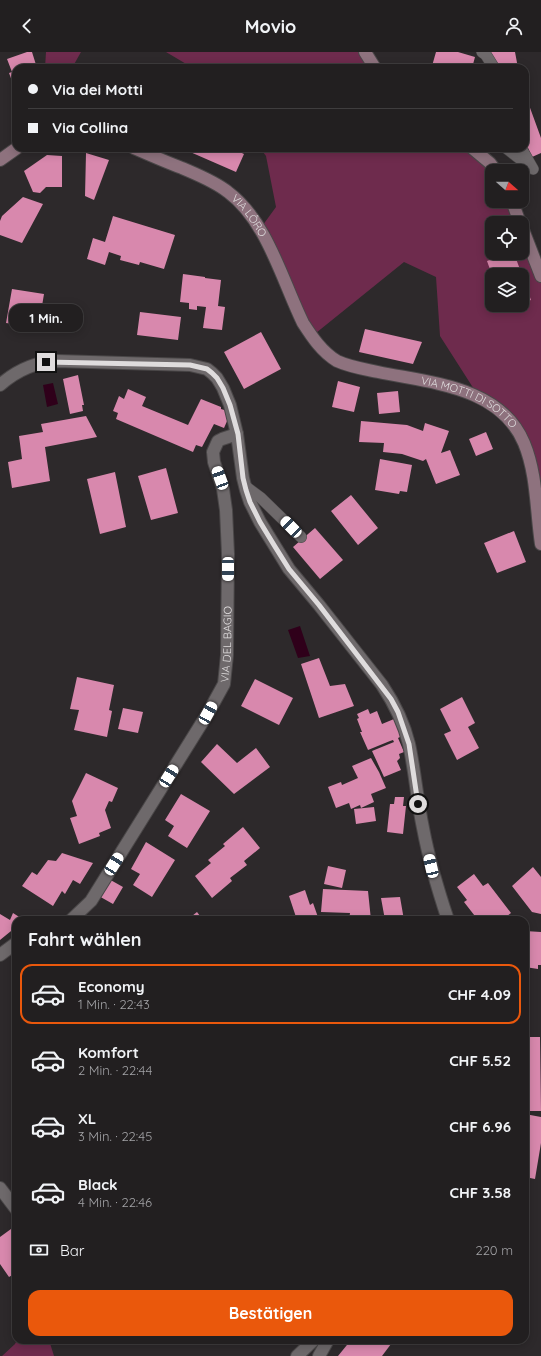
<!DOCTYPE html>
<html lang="de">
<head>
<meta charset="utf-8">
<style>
  body { margin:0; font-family:Quicksand,sans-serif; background:#2e2c2d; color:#f1f3f6; height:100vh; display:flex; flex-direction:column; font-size:15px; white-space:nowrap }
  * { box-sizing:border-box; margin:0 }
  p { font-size:13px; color:#a2a2a5 }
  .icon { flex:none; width:22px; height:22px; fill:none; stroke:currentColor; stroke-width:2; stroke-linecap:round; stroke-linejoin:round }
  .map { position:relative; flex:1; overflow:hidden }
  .side { position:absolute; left:12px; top:864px; width:517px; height:428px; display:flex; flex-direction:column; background:#221f20; border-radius:12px; box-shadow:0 2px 10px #0003,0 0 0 1px #3f3d3e }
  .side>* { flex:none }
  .guide { position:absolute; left:12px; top:12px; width:517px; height:88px; border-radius:12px; box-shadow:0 2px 10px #0003,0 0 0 1px #3f3d3e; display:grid; align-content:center; height:88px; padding:0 16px; background:#221f20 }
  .needle { width:26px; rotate:111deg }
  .tools { position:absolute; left:485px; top:112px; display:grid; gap:8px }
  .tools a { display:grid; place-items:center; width:44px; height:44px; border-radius:8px; background:#221f20; box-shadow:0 2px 10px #0003,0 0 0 1px #3f3d3e; font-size:20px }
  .end { position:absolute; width:18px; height:18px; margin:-9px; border:5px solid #dfdcdd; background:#111; box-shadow:0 0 0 2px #111 }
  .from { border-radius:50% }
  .bubble { position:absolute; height:28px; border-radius:12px; background:#221f20; box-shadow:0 2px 10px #0003,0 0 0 1px #3f3d3e; font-size:13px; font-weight:700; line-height:28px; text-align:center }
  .car { position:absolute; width:12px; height:24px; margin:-12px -6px; border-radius:5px; box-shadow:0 0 3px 1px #0007; background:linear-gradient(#fff 24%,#345 0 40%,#fff 0 76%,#345 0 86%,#fff 0) }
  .guide b { display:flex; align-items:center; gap:14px; height:38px; font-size:15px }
  .guide b+b { border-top:1px solid #3f3d3e }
  .guide i { width:10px; height:10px; background:#f1f3f6 }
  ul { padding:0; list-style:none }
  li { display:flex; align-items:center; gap:12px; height:60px; margin:0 8px 6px; padding:0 8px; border:2px solid transparent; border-radius:12px }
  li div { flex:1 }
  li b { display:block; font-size:15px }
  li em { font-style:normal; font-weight:700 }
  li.on { border-color:#ea580c }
  li>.icon { width:36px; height:36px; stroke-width:1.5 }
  h2 { padding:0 16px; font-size:18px; line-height:48px }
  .pay { display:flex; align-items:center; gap:10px; height:44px; padding:0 16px; font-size:15px }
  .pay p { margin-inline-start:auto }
  .primary-button { display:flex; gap:8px; margin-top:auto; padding:8px 16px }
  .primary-button a { flex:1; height:46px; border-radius:12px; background:#ea580c; color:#fff; font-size:16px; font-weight:700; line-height:46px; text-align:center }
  header { display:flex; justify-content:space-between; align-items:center; height:52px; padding:0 16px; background:#221f20; font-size:18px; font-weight:700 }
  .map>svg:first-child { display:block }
</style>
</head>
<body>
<header><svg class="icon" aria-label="back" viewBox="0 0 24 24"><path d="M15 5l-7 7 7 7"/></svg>Movio<svg class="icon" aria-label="person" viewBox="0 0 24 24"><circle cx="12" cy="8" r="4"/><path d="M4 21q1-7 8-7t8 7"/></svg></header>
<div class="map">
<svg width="541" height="1304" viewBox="0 0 541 1304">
  <rect width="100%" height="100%" fill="#2d292b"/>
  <path fill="#6e2b4d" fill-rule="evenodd" d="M46,0H81L72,16H45Z
    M166,0H365L375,16H193Z
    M260,96H472L492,121V149H510L520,171H492V201H522V175L541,224V492L524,392L479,345L440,284L436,225L404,210L311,285L260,177L276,155L266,104ZM492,223H522V253H492Z
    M17,1288H49L54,1304H2L15,1292Z"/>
  <path fill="#2f001a" d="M53,331L58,352L47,355L43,333Z
    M300,574L310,604L298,606L288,578Z"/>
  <path fill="#d888ad" d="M27,0H32L37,16H16V37H15L9,21L12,20L7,7Z
    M436,0H458L475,5L472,16H425L426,13L432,14Z
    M490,0H515L518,16H495Z
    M525,42L541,86V101L532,105L528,96L524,98L525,96Z
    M181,96H231L244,102L236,120Z
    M86,101L109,108L94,148L85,144Z
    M47,103L62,104V135H46L40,141L33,140L24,119Z
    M23,145L43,152L22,191L0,183V169L2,164Z
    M113,164L175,183L164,217L140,210L139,213L120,208L121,204L109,200L105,213L87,207L93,186L105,190Z
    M509,201H514L531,248L522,251V223H492L487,209Z
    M183,222L205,225V226L221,228L218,254L225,255L222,278L203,276L206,255L197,254V258L189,257V251L180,250Z
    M12,237L44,242L42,254L56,256L52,277L6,271Z
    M140,260L181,265L178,288L137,283Z
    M365,277L422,290L413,312L359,300Z
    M261,280L281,317L244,337L224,300Z
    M78,323L84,353H82L83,359L70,362L63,327Z
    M338,329L360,335L354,360L332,355Z
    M128,337L146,345L142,354L188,373L201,347L221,355V357L231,360L224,376L214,372L202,395L196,393L193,400L116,367L118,361L113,359L119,344L124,347Z
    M398,339L400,360L379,362L377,341Z
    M86,364L97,385L45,395L50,429L12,436L8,410L22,407L19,384L43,380L41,372Z
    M361,369L407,373L423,379L425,371L449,379L441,401L450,398L460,423L436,432L426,407L423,409L402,402L383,400L384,391L359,390Z
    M486,380L493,397L476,404L469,387Z
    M380,407L412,413L407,440L400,439L399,442L375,438Z
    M166,416L178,461L151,468L138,424Z
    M115,420L126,475L100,482L87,427Z
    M351,443L378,476L358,493L331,459Z
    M315,476L343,508L320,527L293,495Z
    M514,479L526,510L497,521L484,491Z
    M319,606L330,634L345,632L354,654L319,666L301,612Z
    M77,625L114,633L109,658L112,659L107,685L74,678L79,658L70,657Z
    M255,627L293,646L279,673L241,654Z
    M462,645L475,671L468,675L479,696L457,708L444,682L451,679L440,657Z
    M123,656L143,660L138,681L118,677Z
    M368,657L370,662L377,659L382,672L394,667L402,684L398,686L404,700L399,702L400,706L397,709L401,718L384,725L372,699L394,690L393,688L390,689L368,698L360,680H362L357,667L359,666L357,662Z
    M217,692L237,711L256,696L270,715L234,742L201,710Z
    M371,706L379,720L386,736L371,742L374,750L361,756L360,753L351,757L349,751L336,756L328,735L341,730L342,733L358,726L352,714Z
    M86,721L118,736L112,750L109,749L105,758L111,776L99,781L100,784L79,792L70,766L77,764L72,749Z
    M181,742L210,759L187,796L168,784L174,774L165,768Z
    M395,745H404L403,754H406L403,782L387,780L390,752H394Z
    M374,755L376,769L356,772L354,757Z
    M243,775L260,796L244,809L247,813L230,826L232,829L212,846L195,824L211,811L208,808L225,794L223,792Z
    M146,790L175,808L152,845L133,833L140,822L131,817Z
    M62,801L93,811L80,832L73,828L65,842L62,839L53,854L22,834L32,820L37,823L48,808L56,809Z
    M328,814L346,818L342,836L324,832Z
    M533,815L541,825V862L532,860L512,834Z
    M474,822L483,834L488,831L511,861L502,868H478L464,850L467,848L457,835Z
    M107,826L123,835L113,852L97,843Z
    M323,837L368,839L371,868H349L350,861L321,860Z
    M305,838L310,853L313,851L319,868H297L289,844Z
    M400,845L404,868H385L381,846Z
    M197,860L203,868H187Z
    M13,861L24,868H16V875L0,888V862L10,868Z
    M525,879L541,880V913H538V917L525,915Z
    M525,985H540L541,1059H525Z
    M525,1062L541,1065V1091L535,1127L525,1125Z
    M11,1177L16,1185V1225L14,1222L9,1225L0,1212V1185Z
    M146,1288H169L170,1289L149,1292Z
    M351,1288H394L382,1304H338Z"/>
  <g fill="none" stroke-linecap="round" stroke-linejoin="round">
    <defs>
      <path id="lane" d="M482,0L486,3L494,16
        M506,96L533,117L521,96
        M245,434L261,446L301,485"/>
      <g id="street">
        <path d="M0,333C17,318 35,310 57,309L190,313L207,317L212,321L217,326L223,336L230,353L237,382L243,426L246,438L250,450L260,470L289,517L319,553L382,633C394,651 404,671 409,692C415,719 417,748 423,776C429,808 438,838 448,868"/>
        <path id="s1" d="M71,868L91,849L208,661L224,632L227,603L228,502L226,458L223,437L214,410L213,400L218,389L222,387L237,382"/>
        <path d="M0,903L16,891"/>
        <path d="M0,1136L16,1157"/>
        <path d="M297,1304L314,1288"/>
        <path d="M319,1304L328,1288"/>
      </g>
      <g id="secondary">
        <path d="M365,0L375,16"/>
        <path id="s2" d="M134,96C150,103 166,110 182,116C198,123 214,129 228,140C267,169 282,228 303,271C312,285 322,300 337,309C350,315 364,317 378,320C430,331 500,334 524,391C537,422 536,459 541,492"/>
        <path d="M472,96L490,111L496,119"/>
        <path d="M0,108L17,96"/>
        <path d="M512,149L520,171"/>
        <path d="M522,175L541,224"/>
      </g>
    </defs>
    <use href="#lane" stroke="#4a4748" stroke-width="12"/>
    <use href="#street" stroke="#4a4748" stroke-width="14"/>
    <use href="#secondary" stroke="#4a4748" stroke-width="14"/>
    <use href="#lane" stroke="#6e696b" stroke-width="11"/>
    <use href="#street" stroke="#6e696b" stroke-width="12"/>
    <use href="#secondary" stroke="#8e727e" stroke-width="12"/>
  </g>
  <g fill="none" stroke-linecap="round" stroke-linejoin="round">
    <path stroke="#dfdcdd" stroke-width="5" d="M46,310L190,313L207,317L212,321L217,326L223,336L230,353L238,382L243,426L246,438L250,450L260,470L274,493L289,517L319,553L391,647L398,660L409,692L418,752"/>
  </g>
  <g text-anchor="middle" stroke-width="4" stroke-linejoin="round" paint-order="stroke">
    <g font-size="11" fill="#dfdcdd" stroke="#2d292b">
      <text dy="4" stroke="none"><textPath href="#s2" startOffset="136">VIA LÔRO</textPath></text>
      <text dy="4" stroke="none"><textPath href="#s2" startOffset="448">VIA MOTTI DI SOTTO</textPath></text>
      <text dy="4" stroke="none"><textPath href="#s1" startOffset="322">VIA DEL BAGIO</textPath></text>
    </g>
  </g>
</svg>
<div class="tools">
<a><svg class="needle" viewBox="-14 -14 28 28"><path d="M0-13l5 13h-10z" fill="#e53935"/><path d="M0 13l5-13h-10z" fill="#a2a2a5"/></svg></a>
<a><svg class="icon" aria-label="locate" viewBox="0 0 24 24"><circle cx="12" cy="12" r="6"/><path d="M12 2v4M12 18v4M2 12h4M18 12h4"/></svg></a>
<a><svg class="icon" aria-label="layers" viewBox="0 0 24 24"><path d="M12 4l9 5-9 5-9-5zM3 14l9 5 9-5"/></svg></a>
</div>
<i class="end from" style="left:418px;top:752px"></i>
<i class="end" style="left:46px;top:310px"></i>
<div class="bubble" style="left:9px;top:252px;width:74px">1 Min.</div>
<i class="car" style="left:220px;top:426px;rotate:340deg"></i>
<i class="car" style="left:291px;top:475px;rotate:315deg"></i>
<i class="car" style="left:228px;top:517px;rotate:180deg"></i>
<i class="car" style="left:208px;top:661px;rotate:29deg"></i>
<i class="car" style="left:169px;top:724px;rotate:32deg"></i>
<i class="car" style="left:114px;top:812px;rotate:32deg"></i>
<i class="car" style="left:431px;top:814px;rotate:347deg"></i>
<div class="guide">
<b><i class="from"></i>Via dei Motti</b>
<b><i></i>Via Collina</b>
</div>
<section class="side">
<h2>Fahrt wählen</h2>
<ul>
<li class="on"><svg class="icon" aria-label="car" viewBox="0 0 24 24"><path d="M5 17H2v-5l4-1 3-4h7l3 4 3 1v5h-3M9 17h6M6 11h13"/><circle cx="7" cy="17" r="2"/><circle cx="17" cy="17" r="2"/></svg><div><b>Economy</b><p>1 Min. · 22:43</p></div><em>CHF 4.09</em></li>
<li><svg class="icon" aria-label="car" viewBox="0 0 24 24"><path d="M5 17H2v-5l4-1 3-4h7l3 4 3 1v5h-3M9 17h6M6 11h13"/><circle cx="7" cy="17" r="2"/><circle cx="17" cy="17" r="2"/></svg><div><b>Komfort</b><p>2 Min. · 22:44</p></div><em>CHF 5.52</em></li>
<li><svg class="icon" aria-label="car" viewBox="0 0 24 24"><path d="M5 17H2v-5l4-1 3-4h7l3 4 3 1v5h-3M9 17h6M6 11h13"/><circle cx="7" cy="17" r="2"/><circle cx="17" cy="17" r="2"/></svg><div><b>XL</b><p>3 Min. · 22:45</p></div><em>CHF 6.96</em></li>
<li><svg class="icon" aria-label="car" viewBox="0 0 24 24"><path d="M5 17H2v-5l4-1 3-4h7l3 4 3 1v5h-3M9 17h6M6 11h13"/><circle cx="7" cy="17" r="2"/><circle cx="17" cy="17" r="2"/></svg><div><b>Black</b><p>4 Min. · 22:46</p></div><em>CHF 3.58</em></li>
</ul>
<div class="pay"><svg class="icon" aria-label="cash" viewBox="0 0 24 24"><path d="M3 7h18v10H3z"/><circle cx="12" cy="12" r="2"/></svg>Bar<p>220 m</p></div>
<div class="primary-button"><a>Bestätigen</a></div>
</section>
</div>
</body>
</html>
